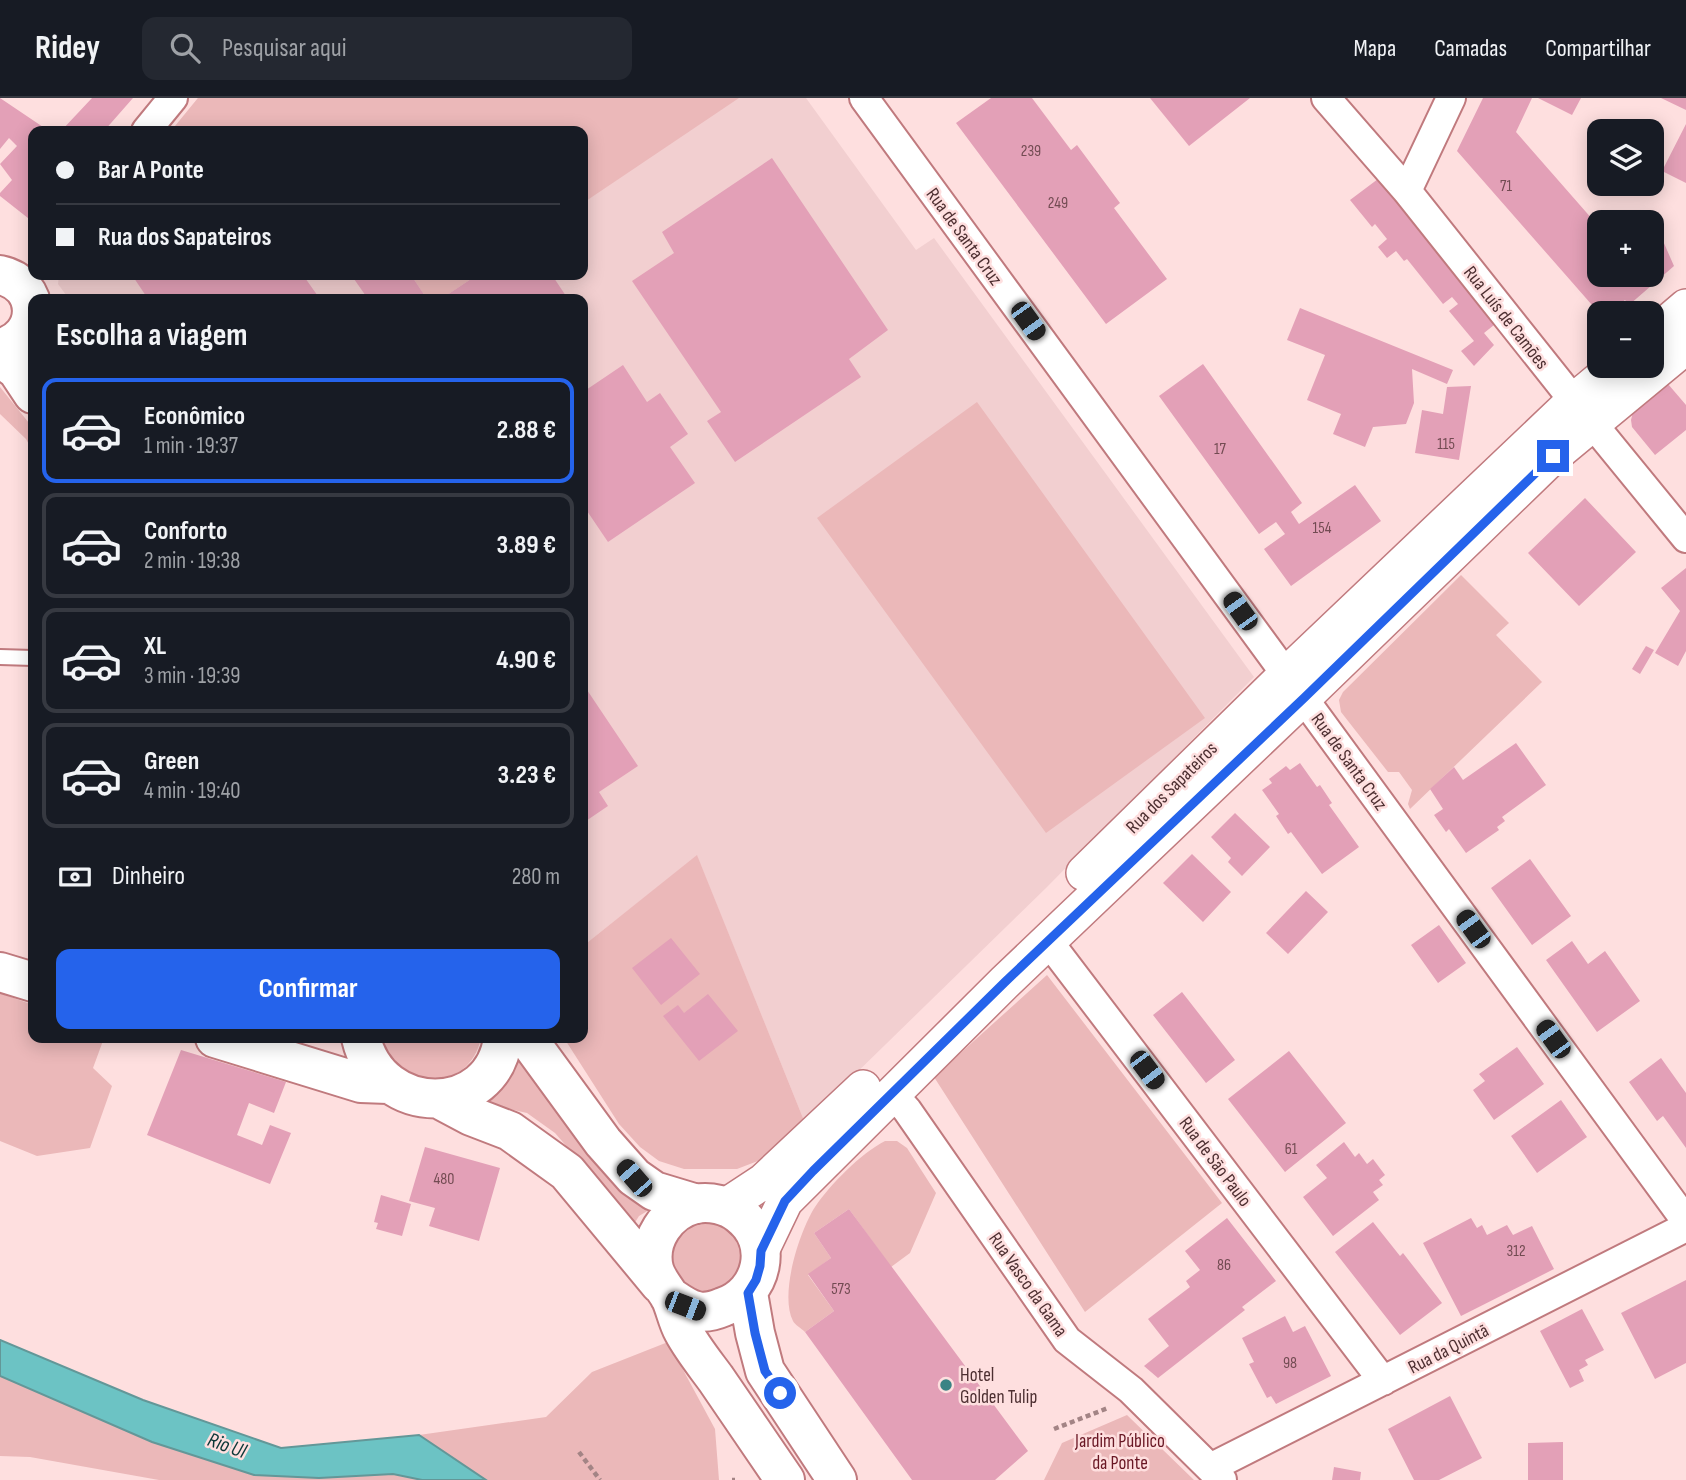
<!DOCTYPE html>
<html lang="pt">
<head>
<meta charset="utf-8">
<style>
  body { margin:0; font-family:"Sofia Sans Condensed",sans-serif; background:#242831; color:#f1f3f6; height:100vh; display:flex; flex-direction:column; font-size:26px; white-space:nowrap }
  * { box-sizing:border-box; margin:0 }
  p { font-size:23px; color:#9ea1a6 }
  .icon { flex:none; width:38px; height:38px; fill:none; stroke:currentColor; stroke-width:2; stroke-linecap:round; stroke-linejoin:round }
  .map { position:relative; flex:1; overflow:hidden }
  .panel { position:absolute; left:28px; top:196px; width:560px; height:749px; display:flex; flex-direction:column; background:#171b24; border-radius:14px; box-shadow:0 4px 18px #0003 }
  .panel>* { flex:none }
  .banner { position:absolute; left:28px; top:28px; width:560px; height:154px; border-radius:14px; box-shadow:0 4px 18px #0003; display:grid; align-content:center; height:154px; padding:0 28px; background:#171b24 }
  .buttons { position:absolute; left:1587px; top:21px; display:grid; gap:14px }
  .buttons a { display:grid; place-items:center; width:77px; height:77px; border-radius:14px; background:#171b24; box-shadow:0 4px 18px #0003; font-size:35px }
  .end { position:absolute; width:32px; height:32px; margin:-16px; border:9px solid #2563eb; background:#fff; box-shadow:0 0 0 4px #fff }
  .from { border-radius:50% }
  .car { position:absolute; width:21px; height:42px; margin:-21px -10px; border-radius:9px; box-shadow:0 0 5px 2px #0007; background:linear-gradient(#222 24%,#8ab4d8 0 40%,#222 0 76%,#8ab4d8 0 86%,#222 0) }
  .banner b { display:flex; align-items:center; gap:24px; height:66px; font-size:26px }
  .banner b+b { border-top:2px solid #363941 }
  .banner i { width:18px; height:18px; background:#f1f3f6 }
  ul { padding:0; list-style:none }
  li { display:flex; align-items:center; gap:21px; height:105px; margin:0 14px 10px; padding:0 14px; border:4px solid #363941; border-radius:14px }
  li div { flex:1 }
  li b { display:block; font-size:26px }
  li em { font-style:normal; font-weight:700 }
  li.active { border-color:#2563eb }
  li>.icon { width:63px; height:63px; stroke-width:1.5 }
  h2 { padding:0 28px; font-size:32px; line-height:84px }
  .pay { display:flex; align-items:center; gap:18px; height:77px; padding:0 28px; font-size:26px }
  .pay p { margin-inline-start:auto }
  .button { display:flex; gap:14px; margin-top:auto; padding:14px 28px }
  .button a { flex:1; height:80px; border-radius:14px; background:#2563eb; color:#fff; font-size:28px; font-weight:700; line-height:80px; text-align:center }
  header { display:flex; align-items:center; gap:42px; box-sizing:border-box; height:98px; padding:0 35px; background:#171b24; border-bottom:2px solid #363941 }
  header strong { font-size:33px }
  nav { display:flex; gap:38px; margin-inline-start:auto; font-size:24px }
  .search { width:490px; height:63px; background:#242831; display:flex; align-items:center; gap:18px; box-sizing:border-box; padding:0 24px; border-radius:14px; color:#9ea1a6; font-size:26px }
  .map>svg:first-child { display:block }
</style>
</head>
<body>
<header>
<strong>Ridey</strong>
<div class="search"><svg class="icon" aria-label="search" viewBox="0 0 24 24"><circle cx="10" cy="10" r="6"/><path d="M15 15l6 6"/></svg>Pesquisar aqui</div>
<nav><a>Mapa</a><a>Camadas</a><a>Compartilhar</a></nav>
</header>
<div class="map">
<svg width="1686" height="1382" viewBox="0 0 1686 1382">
  <rect width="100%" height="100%" fill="#fedfdf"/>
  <path fill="#f2cfd0" d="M198,0H806L916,152L934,140L1254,579L1047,789L805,1025L697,758L583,848V201H69L58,186L59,177H583V33H171Z"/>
  <path fill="#ebb8b9" d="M198,0H739L583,105V33H171Z
    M411,177H477L441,201H427Z
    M0,289L33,330V354L26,341L0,316Z
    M977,304L1205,620L1046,735L817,420Z
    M1461,477L1509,525L1496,537L1542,584L1410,711L1408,706L1412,692L1399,674H1388L1341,614L1339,602L1343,594Z
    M697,757L805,1025L763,1061L737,1071H684L659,1063L640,1049L619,1026L564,940H583V848Z
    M1047,877L1222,1105L1085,1214L934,979Z
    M0,895L33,907V940H104L93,970L112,988L90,1050L37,1058L0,1043Z
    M381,940H481C469,997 396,993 381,940Z
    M519,951L654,1109L639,1118L634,1126L555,1035L527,1015L482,1005Z
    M885,1043H897L907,1050L936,1095L910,1155L891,1169L849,1111L814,1135L831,1160L808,1177L834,1213L805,1234C801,1230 795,1227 793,1223C779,1196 800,1132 815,1109C830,1087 861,1055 885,1043Z
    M671 1159a35 35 0 1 1 70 0a35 35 0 1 1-70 0Z
    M0,1242L143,1302L281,1350L419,1337L546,1319L592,1274L668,1244L715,1331L719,1382H159L30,1359L0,1358Z
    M1127,1317L1194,1382H1044L1062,1345Z"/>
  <path fill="#6cc3c4" stroke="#639798" stroke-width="2" d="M0,1242L143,1302L281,1350L419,1337L486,1382H422L393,1376L319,1380L254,1377L152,1344L0,1278Z"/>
  <path fill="#e3a0b7" d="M0,0L49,33H33V124L0,98V95L12,82L0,66L17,48L9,40L0,51Z
    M92,0H133L104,33H61Z
    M991,0H1032L1071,52L1077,47L1120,105L1114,110L1167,181L1106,226L956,25Z
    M1150,0H1250L1189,48Z
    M1483,0H1532L1516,34L1600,130V177H1652V131L1656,127L1674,168L1629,207L1625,202L1610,215H1599L1457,53Z
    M1538,0H1581L1572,17Z
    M1661,0H1686V12Z
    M1686,26V85L1662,73Z
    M772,60L888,232L849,261L861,279L735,364L707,323L721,314L632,183L674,155L662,134Z
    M1378,81L1470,196L1475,192L1499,223L1484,235L1494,247L1474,268L1461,253L1474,243L1449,213L1458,206L1452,199L1443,206L1407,161L1404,163L1396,153L1387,160L1378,149L1387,141L1375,126L1372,129L1350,102Z
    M132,177H303L320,201H148Z
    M359,177H411L427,201H368L354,181Z
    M477,177H552L568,201H441Z
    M1300,210L1453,272L1447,286L1412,271L1414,305L1406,326L1373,329L1365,349L1333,336L1341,316L1307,302L1325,257L1287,242Z
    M1203,266L1302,405L1291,414L1299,426L1355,387L1381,423L1291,488L1264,451L1285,436L1276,424L1259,436L1159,298Z
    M623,267L647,304L660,295L688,336L670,349L695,385L608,444L585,410L583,412V294Z
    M1668,286L1686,307V332L1655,357L1632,329L1631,322L1633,314Z
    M1471,288L1459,362L1415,355L1422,312L1443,316L1447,289Z
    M1585,400L1636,454L1579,508L1528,455Z
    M1686,470V553L1678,568L1655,555L1680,513L1661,490Z
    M1646,548L1654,552L1640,576L1632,571Z
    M583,586L638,668L599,694L608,708L583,725Z
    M1516,645L1546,687L1502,719L1505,723L1497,729L1499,732L1466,755L1449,731L1446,734L1434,717L1443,711L1430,691L1454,669L1463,682Z
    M1300,665L1317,689L1320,687L1332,705L1329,707L1359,749L1322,776L1291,734L1288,736L1276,718L1279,716L1262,692L1272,685L1269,681L1286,668L1290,672Z
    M1235,715L1270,749L1242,778L1228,764L1231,760L1211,739Z
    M1192,756L1231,794L1203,824L1163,785Z
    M1530,761L1571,818L1532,847L1491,790Z
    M1306,793L1328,814L1288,856L1266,835Z
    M1439,827L1466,865L1438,885L1411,847Z
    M671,840L700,876L661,907L632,870Z
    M1572,843L1588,866L1605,853L1640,903L1597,934L1546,862Z
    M1182,894L1235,962L1206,985L1153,917Z
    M708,896L738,933L699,963L663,918L678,907L684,915Z
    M1517,949L1544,986L1494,1022L1473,992L1485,983L1479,976Z
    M181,952L286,984L274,1015L249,1005L237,1037L262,1047L270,1027L291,1035L270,1086L147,1037Z
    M1289,953L1346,1025L1285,1074L1228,1001Z
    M1661,960L1686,995V1050L1663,1018L1657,1023L1629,984Z
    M1561,1002L1587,1039L1537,1075L1511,1038Z
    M1344,1044L1355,1059L1359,1055L1367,1066L1373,1061L1385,1077L1379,1082L1383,1087L1373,1094L1379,1102L1333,1138L1303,1099L1327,1080L1316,1067Z
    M425,1049L500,1070L479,1143L429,1128L435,1110L409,1103Z
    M381,1097L411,1106L402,1138L376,1131L378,1125L374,1124Z
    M849,1111L1028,1353L995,1382H912L805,1234L834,1213L808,1176L831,1160L814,1135Z
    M1227,1120L1276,1183L1242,1209L1245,1212L1158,1280L1144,1268L1169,1248L1148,1221L1190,1189L1186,1183L1200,1172L1185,1153Z
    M1471,1120L1477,1130L1482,1127L1487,1137L1507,1127L1513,1137L1532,1128L1554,1171L1461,1218L1423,1145Z
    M1373,1124L1400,1158L1403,1155L1442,1205L1400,1237L1335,1154Z
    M1686,1182V1265L1655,1281L1621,1215Z
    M1582,1211L1604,1252L1585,1262L1588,1267L1579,1272L1584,1283L1570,1290L1540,1233Z
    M1285,1218L1293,1234L1305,1228L1331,1278L1276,1306L1271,1298L1267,1300L1249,1266L1254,1264L1242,1240Z
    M1450,1298L1482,1360L1439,1382H1414L1388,1331Z
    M1563,1344V1382H1528V1345Z
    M1334,1369L1361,1374L1360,1382H1332Z"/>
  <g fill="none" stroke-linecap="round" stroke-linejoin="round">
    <defs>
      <path id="service" d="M0,559L33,560"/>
      <path id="minor" d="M864,0L1686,1123
        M1326,0L1407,93L1574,303L1686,440
        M146,33L173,0
        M1407,93L1451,0
        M1048,843L1383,1283
        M892,995L907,1012L1067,1242L1131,1292L1222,1382
        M1210,1370L1686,1129"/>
      <path id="tertiary" d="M1652,238L1686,209
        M1084,775L1287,576L1574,303L1616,268
        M726,1108L764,1083L863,990
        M761,1153L785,1103L1005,884L1304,599L1553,358L1686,248"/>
      <path id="secondary" d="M0,177C43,186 42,240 0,250
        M0,259L17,272L33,296
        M0,874L33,884
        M215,940L361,985L388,986
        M361,940C380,1021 493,1020 503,940
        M527,940L603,1044L634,1079L654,1093L697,1106
        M439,1001L471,1018L510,1033L567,1074L660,1186
        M748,1195L755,1235L765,1273L837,1382
        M669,1198C678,1204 687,1211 697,1213C705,1215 716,1212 723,1209C763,1196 775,1144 740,1117C728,1107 710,1103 695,1106C667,1113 647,1142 654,1171C657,1182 664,1189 670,1199C675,1209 677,1222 683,1233C692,1250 705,1266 716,1281C739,1315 762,1348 785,1382"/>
    </defs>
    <use href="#service" stroke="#c07a7e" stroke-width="18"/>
    <use href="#minor" stroke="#c07a7e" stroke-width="32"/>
    <use href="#tertiary" stroke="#c07a7e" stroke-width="38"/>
    <use href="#secondary" stroke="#c07a7e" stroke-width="42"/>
    <path stroke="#a38485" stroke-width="4.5" stroke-dasharray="5 3.5" stroke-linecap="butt" d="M1054,1331L1108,1310
      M579,1354L600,1382
      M732,1382H735"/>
    <use href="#service" stroke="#fff" stroke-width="14"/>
    <use href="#minor" stroke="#fff" stroke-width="28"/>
    <use href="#tertiary" stroke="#fff" stroke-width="35"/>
    <use href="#secondary" stroke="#fff" stroke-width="38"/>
  </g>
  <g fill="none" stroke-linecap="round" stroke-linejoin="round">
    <path stroke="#2563eb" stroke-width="9" d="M780,1295L765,1273L755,1235L748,1195L756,1182L760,1168L761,1153L785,1103L813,1073L1005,884L1304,600L1553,358"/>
  </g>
  <circle fill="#3a8384" stroke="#fedfdf" stroke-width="2.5" cx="946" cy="1287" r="7"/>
  <g text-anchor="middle" stroke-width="5" stroke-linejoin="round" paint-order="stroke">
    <g font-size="16" fill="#724b52">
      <text x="1031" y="58">239</text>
      <text x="1506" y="93">71</text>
      <text x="1058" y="110">249</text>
      <text x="1446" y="351">115</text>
      <text x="1220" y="356">17</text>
      <text x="1322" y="435">154</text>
      <text x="1291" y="1056">61</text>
      <text x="444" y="1086">480</text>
      <text x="1516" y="1158">312</text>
      <text x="1224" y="1172">86</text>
      <text x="841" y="1196">573</text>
      <text x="1290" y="1270">98</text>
    </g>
    <g font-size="19" fill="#4d2f31" stroke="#fedfdf">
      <text transform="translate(965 138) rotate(54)" y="7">Rua de Santa Cruz</text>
      <text transform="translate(1507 219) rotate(52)" y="7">Rua Luís de Camões</text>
      <text transform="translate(1350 663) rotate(54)" y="7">Rua de Santa Cruz</text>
      <text transform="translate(1171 689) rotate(-45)" y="7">Rua dos Sapateiros</text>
      <text transform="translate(1216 1063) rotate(53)" y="7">Rua de São Paulo</text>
      <text transform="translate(1029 1186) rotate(55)" y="7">Rua Vasco da Gama</text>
      <text transform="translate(1448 1250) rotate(-27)" y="7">Rua da Quintã</text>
    </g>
    <g font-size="19" fill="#4d2f31" stroke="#fedfdf" text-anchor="start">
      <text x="960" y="1283">Hotel<tspan x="960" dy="22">Golden Tulip</tspan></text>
    </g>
    <g font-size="19" fill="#691724" stroke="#fedfdf">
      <text x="1120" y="1349">Jardim Público<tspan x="1120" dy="22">da Ponte</tspan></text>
    </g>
    <g font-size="21" font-style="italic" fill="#0b3737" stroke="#fedfdf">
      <text transform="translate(227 1347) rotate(20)" y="7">Rio Ul</text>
    </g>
  </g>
</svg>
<div class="buttons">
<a><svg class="icon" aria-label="layers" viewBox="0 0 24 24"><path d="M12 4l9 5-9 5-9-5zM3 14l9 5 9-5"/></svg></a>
<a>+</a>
<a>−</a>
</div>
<i class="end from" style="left:780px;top:1295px"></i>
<i class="end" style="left:1553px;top:358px"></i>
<i class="car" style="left:1028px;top:223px;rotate:144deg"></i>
<i class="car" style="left:1240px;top:513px;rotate:324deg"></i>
<i class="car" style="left:1473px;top:831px;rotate:324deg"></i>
<i class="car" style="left:1553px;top:941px;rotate:324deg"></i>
<i class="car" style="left:1147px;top:972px;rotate:143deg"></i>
<i class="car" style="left:634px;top:1080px;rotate:319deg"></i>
<i class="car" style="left:685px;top:1208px;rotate:111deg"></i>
<div class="banner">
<b><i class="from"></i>Bar A Ponte</b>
<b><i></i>Rua dos Sapateiros</b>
</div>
<section class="panel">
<h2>Escolha a viagem</h2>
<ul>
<li class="active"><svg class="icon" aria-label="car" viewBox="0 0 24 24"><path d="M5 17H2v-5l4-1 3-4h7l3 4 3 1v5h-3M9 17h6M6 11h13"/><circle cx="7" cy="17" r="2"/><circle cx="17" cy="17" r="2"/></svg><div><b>Econômico</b><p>1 min · 19:37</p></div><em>2.88 €</em></li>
<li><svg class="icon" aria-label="car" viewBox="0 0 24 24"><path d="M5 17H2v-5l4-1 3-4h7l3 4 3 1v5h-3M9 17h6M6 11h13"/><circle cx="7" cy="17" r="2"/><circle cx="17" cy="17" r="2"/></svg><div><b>Conforto</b><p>2 min · 19:38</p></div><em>3.89 €</em></li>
<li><svg class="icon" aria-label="car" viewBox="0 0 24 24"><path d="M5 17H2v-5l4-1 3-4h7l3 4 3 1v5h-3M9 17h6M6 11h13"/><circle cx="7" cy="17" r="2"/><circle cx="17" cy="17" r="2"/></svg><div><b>XL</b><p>3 min · 19:39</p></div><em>4.90 €</em></li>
<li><svg class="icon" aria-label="car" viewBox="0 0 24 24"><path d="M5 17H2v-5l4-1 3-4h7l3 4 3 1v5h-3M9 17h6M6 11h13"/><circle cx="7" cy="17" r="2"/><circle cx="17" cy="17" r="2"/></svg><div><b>Green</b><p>4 min · 19:40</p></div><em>3.23 €</em></li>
</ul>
<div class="pay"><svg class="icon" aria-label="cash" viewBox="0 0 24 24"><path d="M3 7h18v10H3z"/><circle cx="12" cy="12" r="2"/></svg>Dinheiro<p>280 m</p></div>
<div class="button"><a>Confirmar</a></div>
</section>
</div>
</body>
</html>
